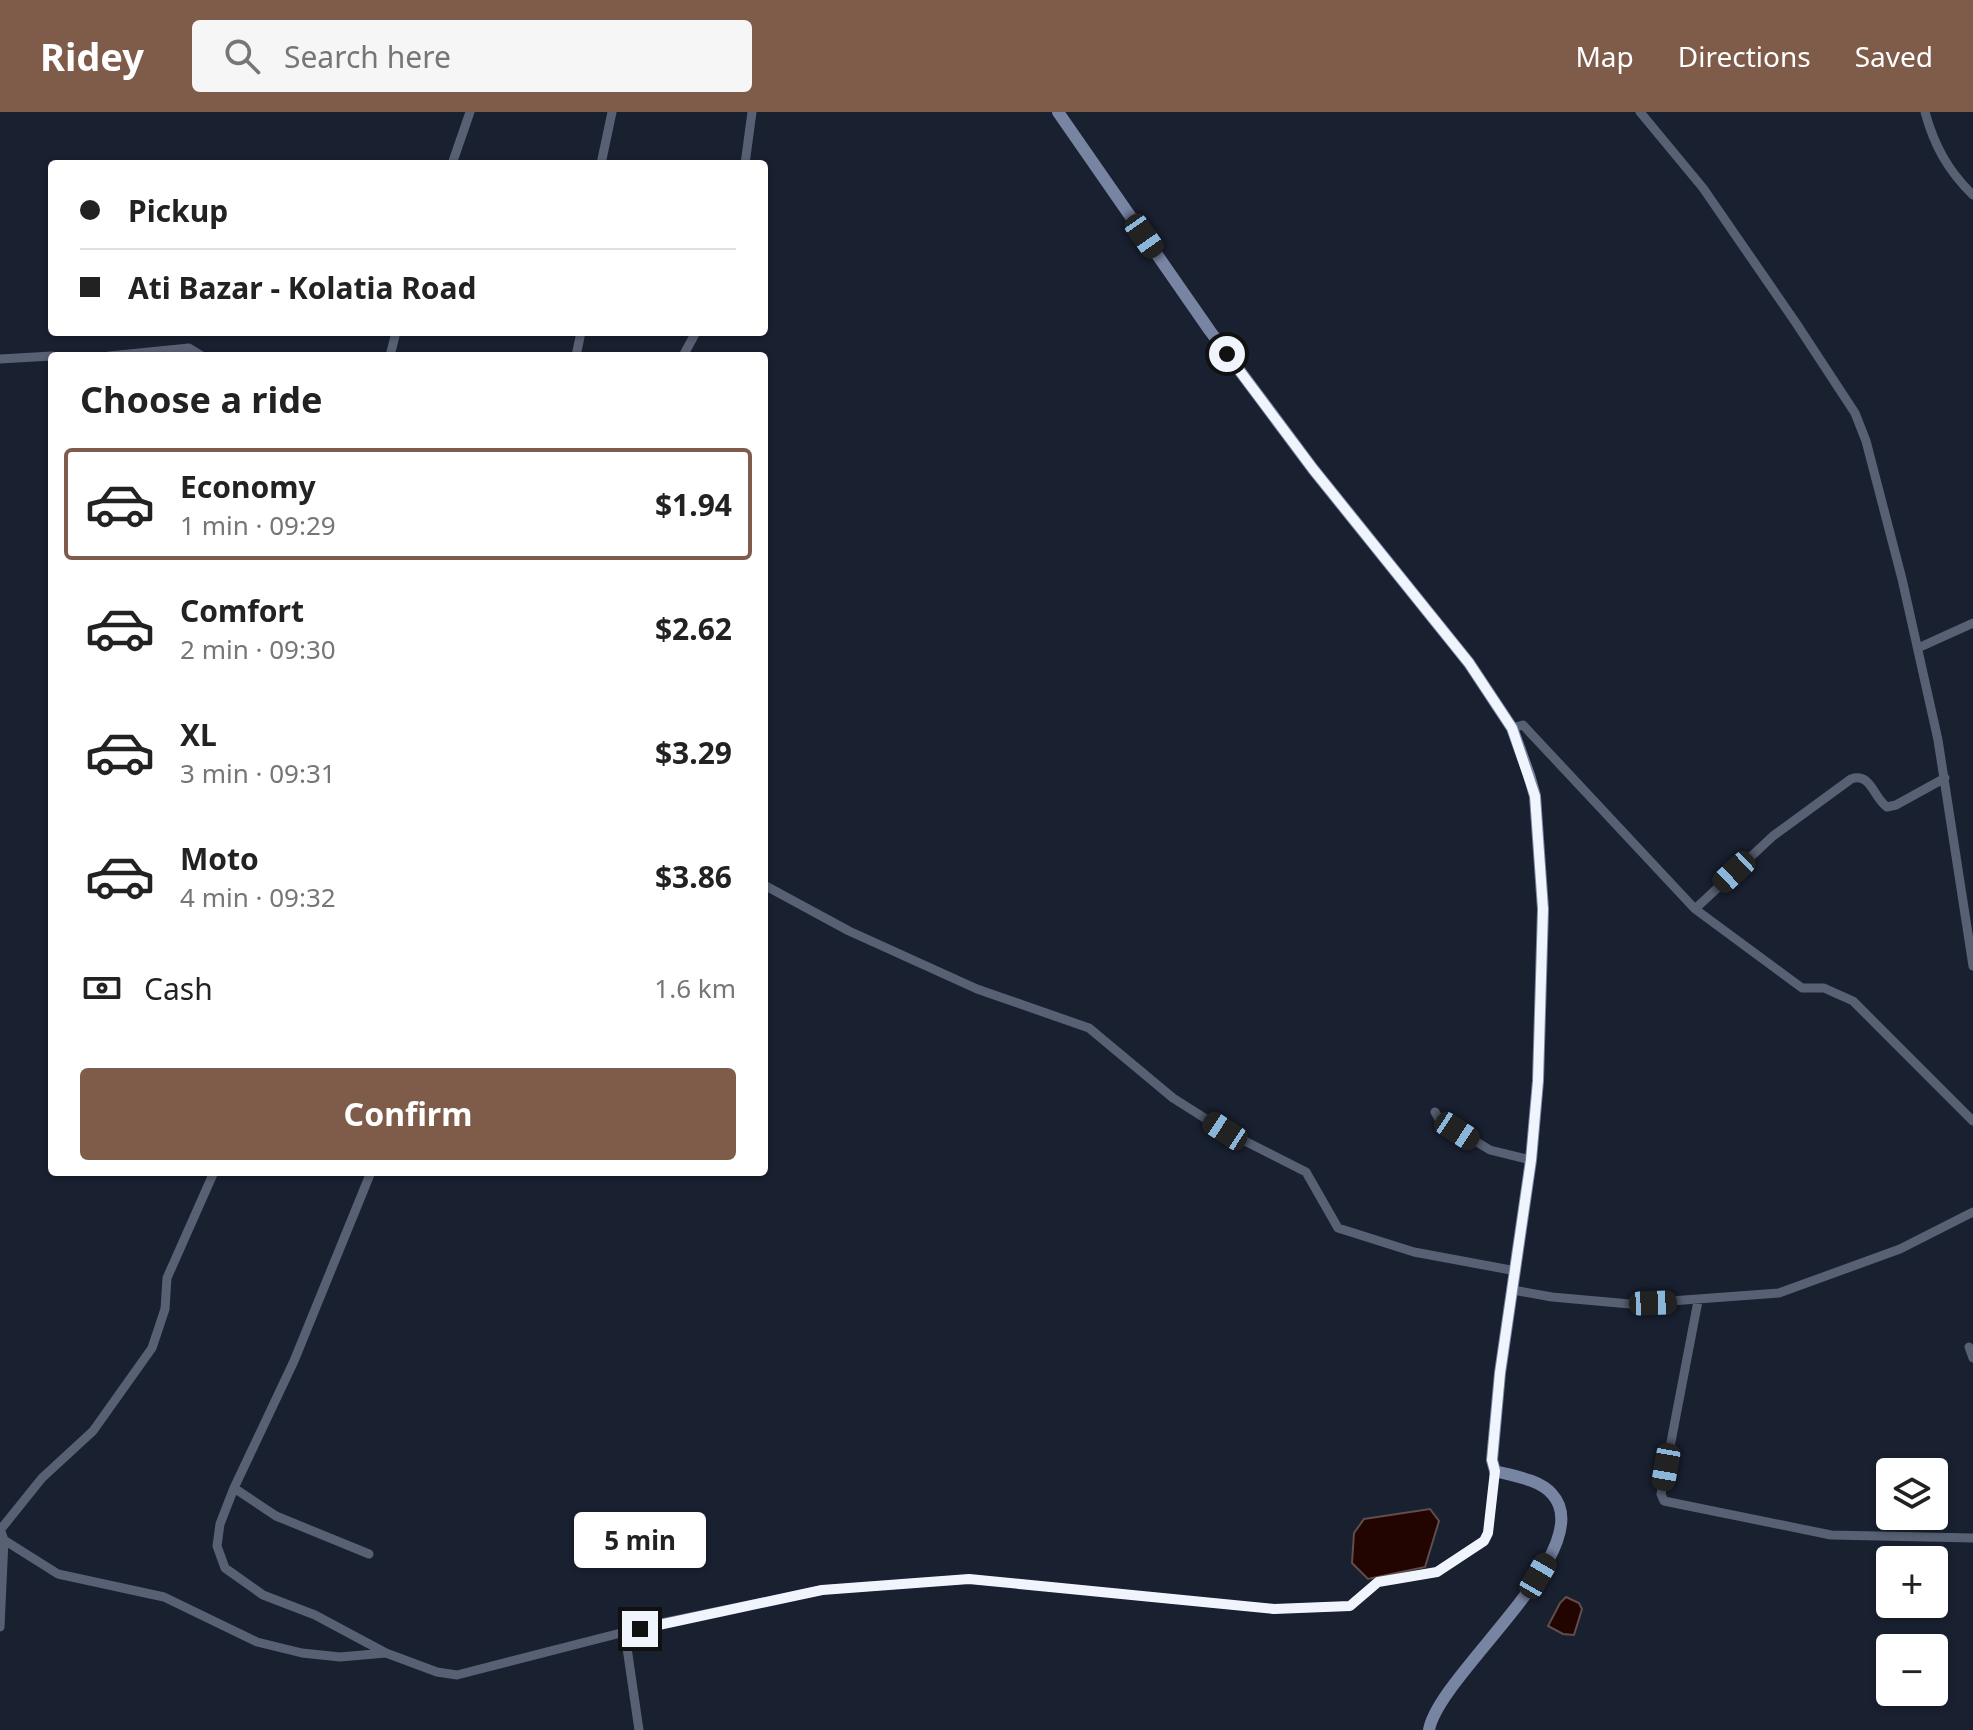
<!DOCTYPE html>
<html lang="en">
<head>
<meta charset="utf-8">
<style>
  body { margin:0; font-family:"Noto Sans",sans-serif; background:#f6f6f6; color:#222; height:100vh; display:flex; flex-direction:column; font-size:30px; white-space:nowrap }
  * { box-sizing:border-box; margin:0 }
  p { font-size:26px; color:#767676 }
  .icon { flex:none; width:44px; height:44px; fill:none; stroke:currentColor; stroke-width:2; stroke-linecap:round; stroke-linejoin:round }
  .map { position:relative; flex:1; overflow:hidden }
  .details { position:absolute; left:48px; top:240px; width:720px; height:824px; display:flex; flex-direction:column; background:#fff; border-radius:8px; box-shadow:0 2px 6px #0004 }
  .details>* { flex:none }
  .hud { position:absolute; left:48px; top:48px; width:720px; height:176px; border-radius:8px; box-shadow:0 2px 6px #0004; display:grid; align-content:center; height:176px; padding:0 32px; background:#fff }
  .tools { position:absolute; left:1876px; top:1346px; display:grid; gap:16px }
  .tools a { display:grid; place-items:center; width:72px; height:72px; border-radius:8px; background:#fff; box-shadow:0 2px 6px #0004; font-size:40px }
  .end { position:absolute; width:36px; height:36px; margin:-18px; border:10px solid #f0f4fd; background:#111; box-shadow:0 0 0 4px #111 }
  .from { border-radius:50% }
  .bubble { position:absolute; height:56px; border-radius:8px; background:#fff; box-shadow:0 2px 6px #0004; font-size:26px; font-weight:700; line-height:56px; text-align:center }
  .car { position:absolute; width:24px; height:48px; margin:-24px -12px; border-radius:10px; box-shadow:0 0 6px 2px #0007; background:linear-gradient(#222 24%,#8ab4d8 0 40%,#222 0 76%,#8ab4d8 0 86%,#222 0) }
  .hud b { display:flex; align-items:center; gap:28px; height:76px; font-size:30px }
  .hud b+b { border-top:2px solid #e0e0e0 }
  .hud i { width:20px; height:20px; background:#222 }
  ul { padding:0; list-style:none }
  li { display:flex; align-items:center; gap:24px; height:112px; margin:0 16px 12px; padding:0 16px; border:4px solid transparent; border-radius:8px }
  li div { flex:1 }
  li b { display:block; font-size:30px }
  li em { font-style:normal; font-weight:700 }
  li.current { border-color:#7f5c4a }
  li>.icon { width:72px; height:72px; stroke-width:1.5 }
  h2 { padding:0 32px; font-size:36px; line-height:96px }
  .pay { display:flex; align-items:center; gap:20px; height:88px; padding:0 32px; font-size:30px }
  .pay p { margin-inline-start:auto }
  .button { display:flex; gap:16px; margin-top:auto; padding:16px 32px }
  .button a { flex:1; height:92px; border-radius:8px; background:#7f5c4a; color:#fff; font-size:32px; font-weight:700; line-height:92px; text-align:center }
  header { display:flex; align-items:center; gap:48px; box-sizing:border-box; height:112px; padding:0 40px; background:#7f5c4a; color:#fff }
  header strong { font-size:38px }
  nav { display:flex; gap:44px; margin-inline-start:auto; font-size:28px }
  .search { width:560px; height:72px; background:#f6f6f6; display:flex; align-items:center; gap:20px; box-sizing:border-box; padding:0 28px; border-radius:8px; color:#767676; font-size:30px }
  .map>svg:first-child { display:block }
</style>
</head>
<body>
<header>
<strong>Ridey</strong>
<div class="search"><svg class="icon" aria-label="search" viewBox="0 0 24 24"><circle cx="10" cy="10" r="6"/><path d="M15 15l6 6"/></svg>Search here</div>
<nav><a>Map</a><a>Directions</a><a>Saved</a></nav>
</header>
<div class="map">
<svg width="1973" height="1618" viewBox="0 0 1973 1618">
  <rect width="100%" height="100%" fill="#192030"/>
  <path fill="#220500" stroke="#604d4c" stroke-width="2" d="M1430,1397L1439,1409L1425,1455L1368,1467L1352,1451L1354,1421L1364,1407Z
    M1566,1485L1579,1491L1582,1497L1574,1523L1563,1522L1548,1514L1560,1491Z"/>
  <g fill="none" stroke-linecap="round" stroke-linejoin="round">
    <path stroke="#586073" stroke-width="9" d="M1640,0L1703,76L1796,211L1855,301L1866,329L1902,467L1938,628L1973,854
      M1925,0C1934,33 1948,59 1973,83
      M452,52L470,0
      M601,52L612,0
      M745,52L752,0
      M109,244L189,236L202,244
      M390,244L396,220
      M576,244L581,220
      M683,244L696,220
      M0,247L52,244
      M1918,536L1973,511
      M1512,616L1523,613L1695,797
      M1945,666L1896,693L1887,695C1873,685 1871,660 1851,667L1773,724L1695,797L1802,876H1824L1853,889L1973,1009
      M764,773L849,819L977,877L1089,916L1173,986L1225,1019L1306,1060L1338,1116L1414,1140L1516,1159
      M1435,1000L1439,1007L1490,1038L1531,1048
      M371,1060L294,1249L234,1376L220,1412L217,1434L225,1456L263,1483L315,1503L386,1541
      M1513,1178L1552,1185L1630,1192L1779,1181L1900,1137L1973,1100
      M1698,1189L1661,1382L1664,1389L1831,1423L1973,1426
      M1969,1235L1973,1246
      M234,1376L276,1404L369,1442
      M0,1417L4,1428L58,1462L164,1485L257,1530L302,1541L340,1545L386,1541L437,1560L457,1563L656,1512L822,1478L969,1467L1274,1497L1350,1494L1378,1470L1437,1460L1484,1429L1488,1421L1495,1359
      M1,1417L42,1366L93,1319L152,1236L165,1197L167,1166L214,1060
      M0,1515L4,1428
      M625,1522L639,1618"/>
    <path stroke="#7784a2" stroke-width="12" d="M1058,0L1210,219L1313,357L1469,551L1512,616L1529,663L1535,684L1543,797L1538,969L1531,1048L1500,1261L1492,1348L1495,1359C1513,1364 1539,1367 1552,1382C1602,1436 1438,1563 1429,1618"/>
  </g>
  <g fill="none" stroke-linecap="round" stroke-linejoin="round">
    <path stroke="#f0f4fd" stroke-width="10" d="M640,1517L822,1478L969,1467L1274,1497L1350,1494L1378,1470L1437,1460L1484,1429L1488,1421L1495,1359L1492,1348L1500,1261L1531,1048L1538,969L1543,797L1535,684L1512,616L1469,551L1313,357L1227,242"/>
  </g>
</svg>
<div class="tools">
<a><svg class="icon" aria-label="layers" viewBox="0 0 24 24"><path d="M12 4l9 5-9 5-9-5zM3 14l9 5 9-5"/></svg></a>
<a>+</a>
<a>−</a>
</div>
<i class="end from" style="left:1227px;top:242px"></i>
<i class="end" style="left:640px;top:1517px"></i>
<div class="bubble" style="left:574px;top:1400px;width:132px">5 min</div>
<i class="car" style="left:1144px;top:124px;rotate:145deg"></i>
<i class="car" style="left:1734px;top:760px;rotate:227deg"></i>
<i class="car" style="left:1225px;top:1019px;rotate:303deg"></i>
<i class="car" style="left:1457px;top:1019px;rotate:123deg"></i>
<i class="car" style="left:1653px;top:1191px;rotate:88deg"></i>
<i class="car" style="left:1666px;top:1355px;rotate:190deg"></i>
<i class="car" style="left:1538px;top:1464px;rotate:30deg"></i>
<div class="hud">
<b><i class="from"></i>Pickup</b>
<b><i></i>Ati Bazar - Kolatia Road</b>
</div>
<section class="details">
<h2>Choose a ride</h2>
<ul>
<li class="current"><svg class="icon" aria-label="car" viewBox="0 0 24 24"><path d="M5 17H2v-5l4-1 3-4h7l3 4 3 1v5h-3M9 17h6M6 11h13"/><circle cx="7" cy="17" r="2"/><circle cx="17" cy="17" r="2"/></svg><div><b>Economy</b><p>1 min · 09:29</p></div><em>$1.94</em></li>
<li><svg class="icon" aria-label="car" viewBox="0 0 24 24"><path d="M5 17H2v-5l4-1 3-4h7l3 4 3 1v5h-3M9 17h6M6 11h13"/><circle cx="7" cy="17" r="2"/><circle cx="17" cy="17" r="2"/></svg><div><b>Comfort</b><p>2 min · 09:30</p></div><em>$2.62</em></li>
<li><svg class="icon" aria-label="car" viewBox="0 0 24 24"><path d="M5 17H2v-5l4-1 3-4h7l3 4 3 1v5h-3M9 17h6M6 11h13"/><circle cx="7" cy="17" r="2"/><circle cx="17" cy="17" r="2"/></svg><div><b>XL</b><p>3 min · 09:31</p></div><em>$3.29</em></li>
<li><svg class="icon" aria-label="car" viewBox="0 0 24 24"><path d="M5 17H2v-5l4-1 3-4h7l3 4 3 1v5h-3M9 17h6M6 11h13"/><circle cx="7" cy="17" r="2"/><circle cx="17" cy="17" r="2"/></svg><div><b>Moto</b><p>4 min · 09:32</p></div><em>$3.86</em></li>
</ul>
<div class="pay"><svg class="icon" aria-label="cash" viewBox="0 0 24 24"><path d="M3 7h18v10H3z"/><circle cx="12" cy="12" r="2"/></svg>Cash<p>1.6 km</p></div>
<div class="button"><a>Confirm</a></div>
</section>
</div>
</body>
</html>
